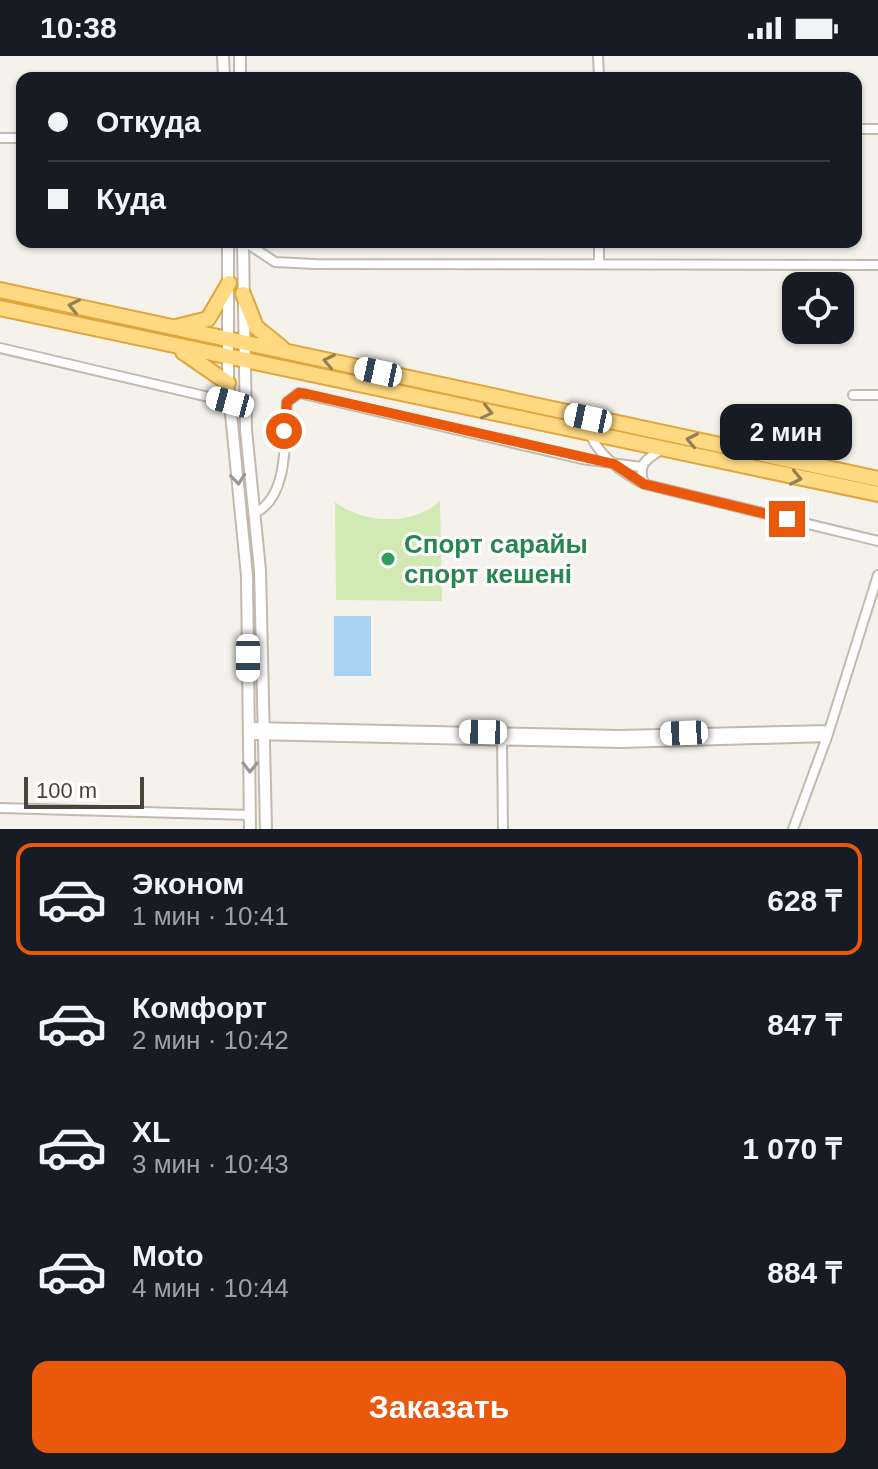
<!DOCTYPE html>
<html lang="ru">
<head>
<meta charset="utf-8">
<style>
  body { margin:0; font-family:Arial,sans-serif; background:#242831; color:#f1f3f6; height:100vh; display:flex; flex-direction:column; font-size:30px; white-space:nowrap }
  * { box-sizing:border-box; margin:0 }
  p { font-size:26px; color:#9ea1a6 }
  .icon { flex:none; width:44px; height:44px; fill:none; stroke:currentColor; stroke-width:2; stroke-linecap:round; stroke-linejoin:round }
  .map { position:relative; height:773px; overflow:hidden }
  .side { display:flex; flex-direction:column; background:#171b24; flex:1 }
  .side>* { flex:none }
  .guide { position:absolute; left:16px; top:16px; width:846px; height:176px; border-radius:16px; box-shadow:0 2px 6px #0004; display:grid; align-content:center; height:176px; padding:0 32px; background:#171b24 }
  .controls { position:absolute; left:782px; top:216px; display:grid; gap:16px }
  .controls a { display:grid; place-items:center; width:72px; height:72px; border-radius:16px; background:#171b24; box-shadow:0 2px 6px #0004; font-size:40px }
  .scale { position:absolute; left:24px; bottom:20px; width:120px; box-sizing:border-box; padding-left:8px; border:4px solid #4a4338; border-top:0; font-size:22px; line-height:28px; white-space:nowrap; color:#4a4338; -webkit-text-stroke:6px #fff; paint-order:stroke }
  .end { position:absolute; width:36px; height:36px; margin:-18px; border:10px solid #ea580c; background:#fff; box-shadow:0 0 0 4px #fff }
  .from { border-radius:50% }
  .bubble { position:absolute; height:56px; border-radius:16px; background:#171b24; box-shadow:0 2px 6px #0004; font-size:26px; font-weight:600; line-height:56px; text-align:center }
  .car { position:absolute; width:24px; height:48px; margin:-24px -12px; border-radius:10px; box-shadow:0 0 6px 2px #0007; background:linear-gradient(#fff 24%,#345 0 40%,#fff 0 76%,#345 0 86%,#fff 0) }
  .guide b { display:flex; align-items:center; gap:28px; height:76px; font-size:30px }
  .guide b+b { border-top:2px solid #363941 }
  .guide i { width:20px; height:20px; background:#f1f3f6 }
  ul { padding:14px 0 0; list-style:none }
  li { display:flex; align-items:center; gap:24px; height:112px; margin:0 16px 12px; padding:0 16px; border:4px solid transparent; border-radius:16px }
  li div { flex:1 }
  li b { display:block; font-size:30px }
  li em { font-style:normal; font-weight:600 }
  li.active { border-color:#ea580c }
  li>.icon { width:72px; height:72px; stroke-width:1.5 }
  .cta { display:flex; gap:16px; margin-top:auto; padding:16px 32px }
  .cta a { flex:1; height:92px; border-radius:16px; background:#ea580c; color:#fff; font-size:32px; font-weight:600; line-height:92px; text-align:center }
  .status { display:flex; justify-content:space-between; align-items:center; height:56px; padding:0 40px; background:#171b24; direction:ltr }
  .status svg { height:22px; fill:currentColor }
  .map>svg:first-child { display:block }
</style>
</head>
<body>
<div class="status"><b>10:38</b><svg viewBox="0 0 49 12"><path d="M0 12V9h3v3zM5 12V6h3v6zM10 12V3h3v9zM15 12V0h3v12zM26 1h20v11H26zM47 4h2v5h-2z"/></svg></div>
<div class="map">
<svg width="878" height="773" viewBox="0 0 878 773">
  <rect width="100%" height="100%" fill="#f5f2eb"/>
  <path fill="#d1eab4" d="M440,445L442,545L336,544L335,446C363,468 414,470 440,445Z"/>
  <path fill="#a7d2f2" d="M334,560H371V620H334Z"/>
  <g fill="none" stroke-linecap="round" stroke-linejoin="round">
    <defs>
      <path id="minor" d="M598,0L599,22
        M856,73H878
        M0,82H22
        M245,186L275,206L314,208L878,209
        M599,207V186
        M0,292L230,346
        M853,339H878
        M591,380C601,402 623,417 644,428L878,485
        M644,427C637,409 646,403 661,394
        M255,457C290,440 284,381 287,346L299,337L582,403L641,411
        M249,671L619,679L829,674
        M249,679L620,687L827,681
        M502,684L503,773
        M0,752L250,759
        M793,773L827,681L878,519"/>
      <path id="tertiary" d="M223,0L224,22
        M240,0V22
        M228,186V327L247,520L250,773
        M243,186L246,374L260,514L266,773"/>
      <path id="trunk" d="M0,234L878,423
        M243,238L256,271L282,292
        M0,252L878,438
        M176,271L208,263L229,227
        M183,296L228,327"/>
    </defs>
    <use href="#minor" stroke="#c1baad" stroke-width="12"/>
    <use href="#tertiary" stroke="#c1baad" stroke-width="14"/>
    <use href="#trunk" stroke="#e0a53b" stroke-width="18"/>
    <use href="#minor" stroke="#fff" stroke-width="8"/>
    <use href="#tertiary" stroke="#fff" stroke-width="10"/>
    <use href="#trunk" stroke="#ffda83" stroke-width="14"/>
  </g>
  <defs><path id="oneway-chevron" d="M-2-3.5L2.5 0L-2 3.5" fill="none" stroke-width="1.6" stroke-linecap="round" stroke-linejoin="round" transform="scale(2)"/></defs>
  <g stroke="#927f56">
    <use href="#oneway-chevron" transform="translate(74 250) rotate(-168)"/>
    <use href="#oneway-chevron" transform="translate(329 305) rotate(-168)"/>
    <use href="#oneway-chevron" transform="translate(487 356) rotate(13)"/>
    <use href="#oneway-chevron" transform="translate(692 384) rotate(-168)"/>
    <use href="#oneway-chevron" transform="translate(796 422) rotate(12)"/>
  </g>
  <g stroke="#9b9892">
    <use href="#oneway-chevron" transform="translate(238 423) rotate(84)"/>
    <use href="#oneway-chevron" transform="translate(250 711) rotate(90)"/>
  </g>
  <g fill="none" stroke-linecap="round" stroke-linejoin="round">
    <path stroke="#ea580c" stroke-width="10" d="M284,375L287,346L299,337L307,338L614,408L644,428L787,463"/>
  </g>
  <circle fill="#2e9e5b" stroke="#fff" stroke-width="3" cx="388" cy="503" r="8"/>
  <g text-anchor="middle" stroke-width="6" stroke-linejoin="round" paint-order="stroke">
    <g font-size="26" font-weight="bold" fill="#27864d" stroke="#fff" text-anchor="start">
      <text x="404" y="497">Спорт сарайы<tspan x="404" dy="30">спорт кешені</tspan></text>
    </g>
  </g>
</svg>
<div class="controls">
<a><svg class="icon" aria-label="locate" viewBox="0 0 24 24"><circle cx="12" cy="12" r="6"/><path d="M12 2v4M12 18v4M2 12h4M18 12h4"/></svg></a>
</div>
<div class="scale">100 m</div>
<i class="end from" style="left:284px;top:375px"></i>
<i class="end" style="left:787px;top:463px"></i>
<div class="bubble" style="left:720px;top:348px;width:132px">2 мин</div>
<i class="car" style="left:378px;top:316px;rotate:282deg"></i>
<i class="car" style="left:230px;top:346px;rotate:285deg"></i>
<i class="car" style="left:588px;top:362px;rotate:282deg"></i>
<i class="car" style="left:248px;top:602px;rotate:180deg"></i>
<i class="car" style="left:483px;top:676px;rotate:271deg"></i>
<i class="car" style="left:684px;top:677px;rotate:268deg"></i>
<div class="guide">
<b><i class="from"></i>Откуда</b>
<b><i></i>Куда</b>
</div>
</div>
<section class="side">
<ul>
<li class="active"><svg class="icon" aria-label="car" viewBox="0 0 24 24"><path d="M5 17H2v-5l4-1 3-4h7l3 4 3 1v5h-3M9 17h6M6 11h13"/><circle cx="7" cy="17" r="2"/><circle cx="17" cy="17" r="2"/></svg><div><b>Эконом</b><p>1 мин · 10:41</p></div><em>628 ₸</em></li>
<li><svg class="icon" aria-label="car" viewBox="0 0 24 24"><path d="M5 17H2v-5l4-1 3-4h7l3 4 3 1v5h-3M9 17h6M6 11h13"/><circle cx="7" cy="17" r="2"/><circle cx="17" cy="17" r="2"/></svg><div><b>Комфорт</b><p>2 мин · 10:42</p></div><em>847 ₸</em></li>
<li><svg class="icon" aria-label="car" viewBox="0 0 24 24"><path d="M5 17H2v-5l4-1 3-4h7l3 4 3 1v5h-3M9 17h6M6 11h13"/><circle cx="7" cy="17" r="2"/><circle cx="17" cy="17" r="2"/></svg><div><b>XL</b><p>3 мин · 10:43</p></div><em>1 070 ₸</em></li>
<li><svg class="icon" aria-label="car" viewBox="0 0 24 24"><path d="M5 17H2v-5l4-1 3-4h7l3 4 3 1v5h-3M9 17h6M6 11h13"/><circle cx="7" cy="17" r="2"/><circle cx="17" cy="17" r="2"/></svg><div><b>Moto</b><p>4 мин · 10:44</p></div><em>884 ₸</em></li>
</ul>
<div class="cta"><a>Заказать</a></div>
</section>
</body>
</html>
